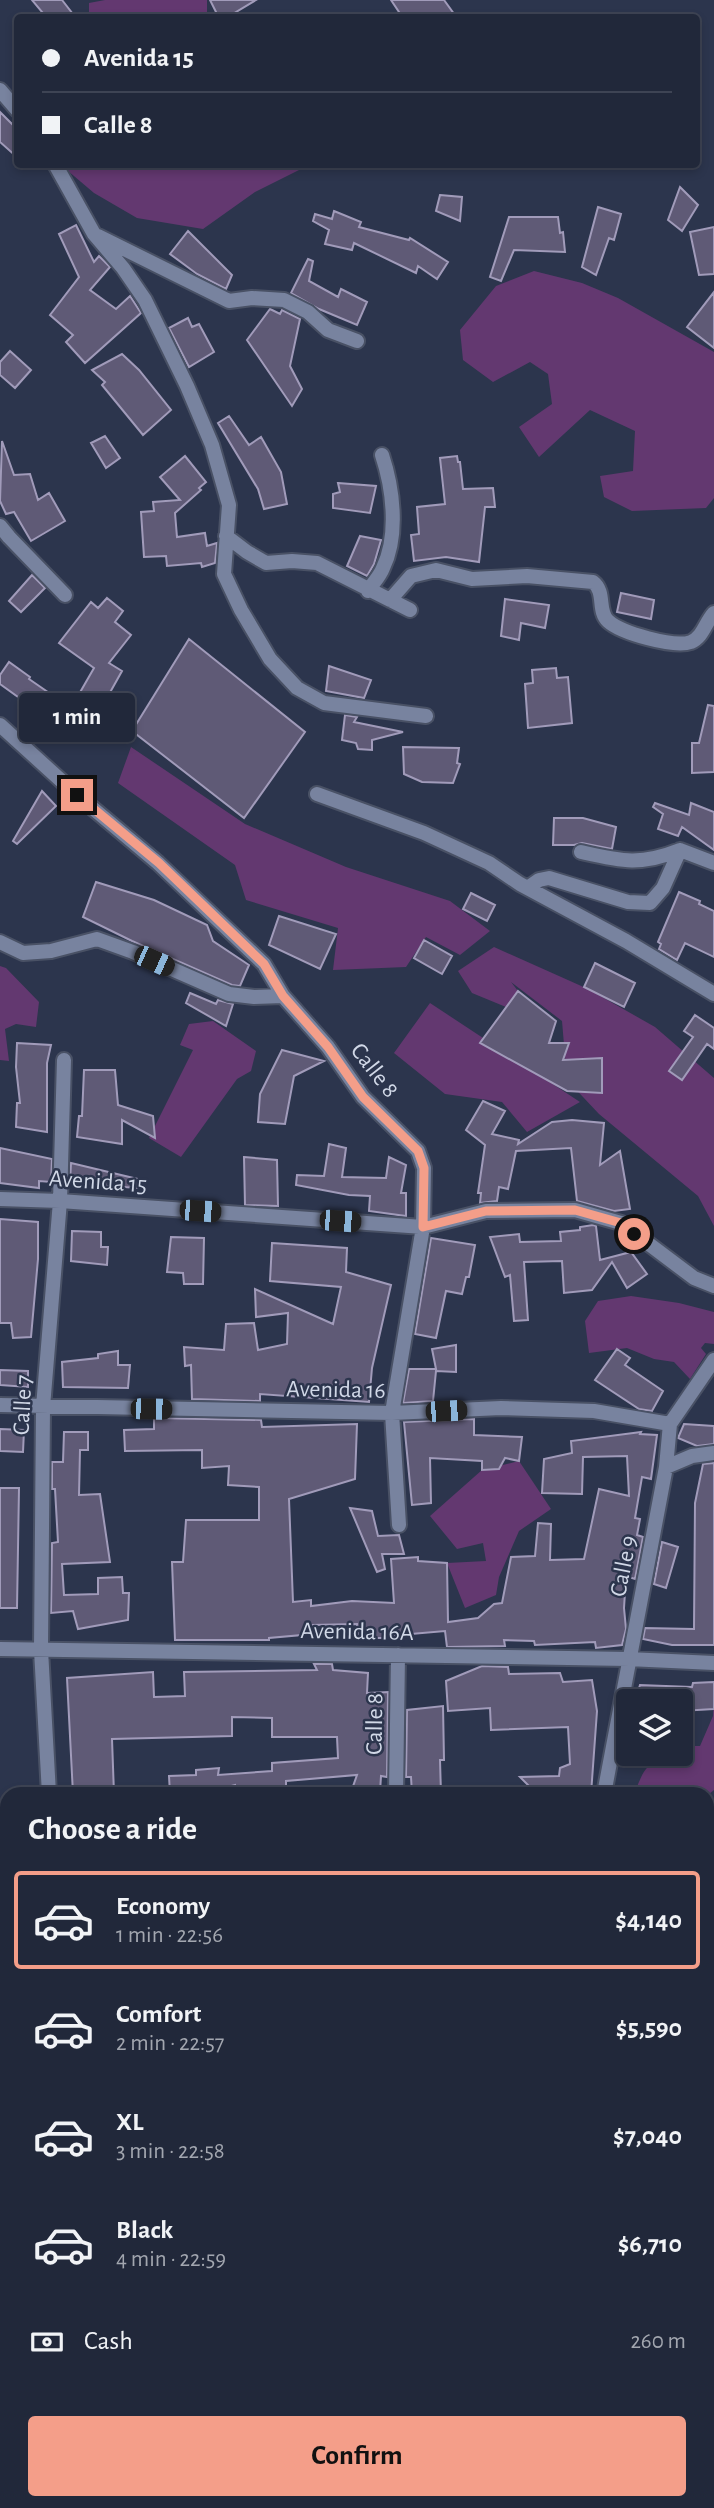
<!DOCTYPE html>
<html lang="en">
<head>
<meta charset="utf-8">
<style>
  body { margin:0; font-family:"Alegreya Sans",sans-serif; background:#293042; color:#f1f3f6; height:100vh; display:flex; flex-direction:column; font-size:26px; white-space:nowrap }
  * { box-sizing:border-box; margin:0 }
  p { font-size:23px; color:#a2a6af }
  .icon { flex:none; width:38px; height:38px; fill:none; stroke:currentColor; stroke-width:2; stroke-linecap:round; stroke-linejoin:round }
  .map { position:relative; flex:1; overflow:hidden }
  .side { position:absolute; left:0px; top:1787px; width:714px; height:723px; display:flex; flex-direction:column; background:#21283a; border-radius:21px 21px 0 0; box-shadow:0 4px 10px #0003,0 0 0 2px #3e4454 }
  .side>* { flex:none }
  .top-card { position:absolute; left:14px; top:14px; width:686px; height:154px; border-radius:7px; box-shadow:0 4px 10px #0003,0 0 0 2px #3e4454; display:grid; align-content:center; height:154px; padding:0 28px; background:#21283a }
  .tools { position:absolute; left:616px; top:1689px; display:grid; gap:14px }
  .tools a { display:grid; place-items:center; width:77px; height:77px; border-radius:7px; background:#21283a; box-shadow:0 4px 10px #0003,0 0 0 2px #3e4454; font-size:35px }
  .end { position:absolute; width:32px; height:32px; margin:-16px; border:9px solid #f49e89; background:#111; box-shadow:0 0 0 4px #111 }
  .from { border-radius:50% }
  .bubble { position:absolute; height:49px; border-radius:7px; background:#21283a; box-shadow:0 4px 10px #0003,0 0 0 2px #3e4454; font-size:23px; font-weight:700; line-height:49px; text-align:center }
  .car { position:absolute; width:21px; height:42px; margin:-21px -10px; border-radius:9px; box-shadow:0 0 5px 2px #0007; background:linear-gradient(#222 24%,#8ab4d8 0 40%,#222 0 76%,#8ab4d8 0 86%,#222 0) }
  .top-card b { display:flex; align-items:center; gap:24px; height:66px; font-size:26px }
  .top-card b+b { border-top:2px solid #3e4454 }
  .top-card i { width:18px; height:18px; background:#f1f3f6 }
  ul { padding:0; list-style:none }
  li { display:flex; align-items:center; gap:21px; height:98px; margin:0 14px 10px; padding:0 14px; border:4px solid transparent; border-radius:7px }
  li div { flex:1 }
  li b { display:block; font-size:26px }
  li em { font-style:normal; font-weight:700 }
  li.active { border-color:#f49e89 }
  li>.icon { width:63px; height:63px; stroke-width:1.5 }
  h2 { padding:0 28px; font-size:32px; line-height:84px }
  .pay { display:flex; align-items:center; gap:18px; height:77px; padding:0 28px; font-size:26px }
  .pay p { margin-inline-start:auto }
  .action { display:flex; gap:14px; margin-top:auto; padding:14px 28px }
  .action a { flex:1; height:80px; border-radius:7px; background:#f49e89; color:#111; font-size:28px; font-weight:700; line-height:80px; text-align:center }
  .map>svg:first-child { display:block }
</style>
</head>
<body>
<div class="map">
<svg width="714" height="2508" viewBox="0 0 714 2508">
  <rect width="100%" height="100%" fill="#2c354d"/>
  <path fill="#633870" d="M105,0H207V17H89V3Z
    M61,165H309L255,192L203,229L137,218L94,193Z
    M534,271L582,283L618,298L714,352V498L706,508L632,511L604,497L600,476L633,471L635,431L590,410L539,457L519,427L552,404L548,374L530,362L493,382L463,360L460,330L496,286Z
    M131,747L245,824L346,867L450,901L490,931L460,955L426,937L406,967L333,970L338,928L246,900L235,865L118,783Z
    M494,947L588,989L655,1027L714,1078V1226L698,1196L599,1114L567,1080L562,1021L511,982L518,991L506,1007L472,993L458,971Z
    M0,966L6,968L39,1002L36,1027L16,1024L5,1029L9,1061L0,1060Z
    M430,1003L580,1102L527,1132L502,1102L445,1094L394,1053Z
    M213,1021L256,1051L251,1071L237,1079L181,1157L149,1138L193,1050L180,1045L189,1024Z
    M631,1296L679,1303L714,1312V1344L705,1343L701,1348L706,1354L690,1379L674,1362L654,1359L627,1348L589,1353L585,1321L598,1301Z
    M519,1461L551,1509L519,1531L499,1577L496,1595L465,1608L447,1563L486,1561L483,1543L457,1549L430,1516L482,1470Z
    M714,1682V1790L709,1794L698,1790L672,1794H638L636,1789C646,1765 648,1761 675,1760L683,1746H700L713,1716Z
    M0,2328H7V2495L0,2494Z"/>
  <path fill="#5f5a76" stroke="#a19bba" stroke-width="2" d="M32,0H62L76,18H47Z
    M210,0H256L226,18H219Z
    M391,0H444L457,18H403Z
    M0,112L18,130V158L0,142Z
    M680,187L698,205L682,231L668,220Z
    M440,195L462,197L460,221L436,211Z
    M598,207L621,214L614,240L609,238L596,275L582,267Z
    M334,211L361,222L359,227L409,240L410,238L448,262L437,279L418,266L416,273L354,243L352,250L325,244L329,230L313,221L315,214L332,219Z
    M509,217H558L560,233L563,232L565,252L514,250L501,281L490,277Z
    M76,225L94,262L99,256L110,267L90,290L116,309L130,296L141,313L85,363L66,342L73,335L50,315L79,277L59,234Z
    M714,227V274L699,275L690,232Z
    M188,231L232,275L226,289L197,274L170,254Z
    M308,259L313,261L309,281L338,297L341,289L367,302L357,325L319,309L291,293Z
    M714,292V348L687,327Z
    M270,309L280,314L282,310L300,319L290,366L302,389L292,406L247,340Z
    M188,318L192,327L199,324L214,352L189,367L169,328Z
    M10,351L31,370L15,388L0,375V362Z
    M122,354L139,370L171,410L143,435L102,385L105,382L92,370Z
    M229,416L249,445L261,437L281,472L287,504L264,509L258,489L218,423Z
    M105,436L120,458L106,468L91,443Z
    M2,441L14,475L30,474L38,500L49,493L65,521L31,541L14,512L6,514L0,501Z
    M185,456L206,482L199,488L201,490L175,513L177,537L205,533L207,546L217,543L215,563L202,567L201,563L167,566L166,556L144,557L141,512L154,511L153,502L180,500L160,477Z
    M457,456L458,462H460L463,489L493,488L495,507H485L479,562L446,557L414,561L411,535L419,534L417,507L445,504L440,458Z
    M338,483L376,486L370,513L333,508V494L340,492Z
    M360,536L381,540L374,564L367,576L347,566Z
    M32,575L45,588L21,612L9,601Z
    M621,593L654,600L651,619L617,612Z
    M107,598L123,611L115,622L131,635L109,663L122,671L103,705L75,738L0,684V675L9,662L30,677L29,679L71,708L94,668L59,643L91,602L98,608Z
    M505,599L549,605L545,628L521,623L519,640L501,636Z
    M189,639L305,732L244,818L132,731Z
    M329,666L371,680L364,698L326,691Z
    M556,668L557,678L568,677L572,723L528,728L525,684L533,683L532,670Z
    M708,705L714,706V772L692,773V743H699Z
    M345,715L357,717L354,722L403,732L372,740V750L358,749L356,743L342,740Z
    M403,747L459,748L457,763L460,764L453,783L422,782L404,774Z
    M42,791L56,806L17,844L13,841Z
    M655,803L689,815L691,803L714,812V850L682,827L678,836L658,829L663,814L653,807Z
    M554,818H583L616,827L612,849L582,843L574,845H553Z
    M96,882L154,900L207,925L213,941L249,965L240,986L232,985L132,941L83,917Z
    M679,892L700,901L699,904L714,911V957L685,943L677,960L659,949L661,944L658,942Z
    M471,893L495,905L487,921L463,909Z
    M279,916L336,934L320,969L269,945Z
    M424,940L452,956L442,974L414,958Z
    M595,963L635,983L624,1007L584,987Z
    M518,991L556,1021L549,1043H569L563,1060L602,1058V1093L567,1091L480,1043Z
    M190,993L216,1004L218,1000L233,1004L226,1026L186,1003Z
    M695,1015L714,1028V1049L707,1044L682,1080L669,1071L693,1037L684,1031Z
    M17,1043L51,1045L47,1063V1132L16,1127L17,1103H20L16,1067Z
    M282,1050L324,1061L294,1076L285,1124L258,1122L260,1094Z
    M84,1070H115L118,1105L153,1116L155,1138L122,1120V1144L77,1137L79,1116H82Z
    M483,1101L505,1111L492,1134L519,1140L518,1144L552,1122L572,1120L604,1123L600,1165L620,1151L630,1209L614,1211L577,1201L571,1148L516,1151L508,1189L499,1187L497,1201L480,1203L481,1193H478L485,1145L466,1130Z
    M329,1144L346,1148L342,1177L386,1178L389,1157L406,1165L401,1193H406V1216L369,1211L370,1196L349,1195L296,1185L297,1175L324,1176Z
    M0,1148L52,1159L51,1182L39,1181V1188L0,1183Z
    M244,1157L277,1160L278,1206L245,1205Z
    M71,1163L138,1179L137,1188L70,1183Z
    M0,1219L38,1222V1259L31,1337L13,1338L11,1323H0Z
    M593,1225L596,1226L600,1260L631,1252L647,1274L627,1288L612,1262L592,1290L564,1293L562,1261L524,1262L528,1320L514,1321L510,1275L505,1277L490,1237L519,1234L520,1242L561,1241L560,1232L580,1230V1227Z
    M72,1231L101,1232V1247H108L107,1265L71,1261Z
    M171,1237L204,1238L203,1284H184L183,1273L167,1272Z
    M431,1238L475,1245L469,1277H466L462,1294L446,1291L436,1338L415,1334Z
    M272,1243L347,1248L346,1272L391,1285L372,1368L369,1402L260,1394V1401L192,1399L191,1365L185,1366L184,1347L224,1350L226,1324L254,1323L258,1350L287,1344L288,1313L256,1317L255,1289L333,1324L341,1287L270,1281Z
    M456,1345V1372L436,1371L433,1401L403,1403L409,1369H436L432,1349Z
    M617,1349L630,1358L625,1365L663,1391L652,1411L639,1409L595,1380Z
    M118,1351V1365H130L128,1388L63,1387L62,1362L98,1358V1354Z
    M0,1370L28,1371V1387L0,1385Z
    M154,1418L261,1420L262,1427L357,1424L355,1479L289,1499L293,1602L311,1600V1606L352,1601L394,1603L391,1559L418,1557V1561L447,1563L448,1622L478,1618L494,1604L502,1603L511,1557L535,1556L538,1523L551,1524L550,1560L584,1559L599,1489L629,1496L627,1456L583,1457L582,1494L542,1493L544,1459L572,1453L571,1441L641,1432L640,1434L657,1435L651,1479L642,1477L635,1518L640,1519L637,1535L643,1537L635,1579L626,1576L624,1608L626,1629L622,1645L596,1648L595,1642L535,1645L534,1641L504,1640L505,1646L447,1647L445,1631L388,1636V1638H358L357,1624L312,1625L313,1634L269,1638V1640H175L172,1562H183L186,1520H259V1487L228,1485L229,1466L202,1468V1450L125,1451L124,1430L154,1429Z
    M474,1419V1435L522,1437L519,1461L505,1458L499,1469L482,1470V1461L430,1458L431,1503L412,1505L404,1422Z
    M684,1424L714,1426V1444L697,1446L678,1438Z
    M0,1429L24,1430L23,1452L0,1451Z
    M64,1432H88V1450H80L79,1495L100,1494L110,1562L62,1564L64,1595L98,1594V1578L122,1577L123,1593H129L128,1620L78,1629L73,1611L51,1613L52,1543L58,1542L55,1489H52V1462H63Z
    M714,1463V1645H672L643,1639L645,1628L694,1629L695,1503L703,1464Z
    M0,1488H19L17,1608H0Z
    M350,1508L372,1511L378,1536L399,1535L404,1554H382L385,1569L377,1572Z
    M662,1542L678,1547L666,1588L654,1584Z
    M314,1664H332L333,1670L368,1673L367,1693L388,1692L387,1777L381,1776L380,1792H351L357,1775L286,1781V1794H235V1785L200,1794H170L169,1776L196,1775V1770L219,1768L218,1775L272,1771V1763L338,1758L337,1737H272V1718L232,1717V1736L112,1739L114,1794H73L67,1678L153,1672L154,1697L185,1696L184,1672L317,1670Z
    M482,1666L508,1667L509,1674L560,1673L563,1682L592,1680L597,1711L591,1794H537L520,1777L559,1776L560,1768L570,1764L568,1727L491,1730L490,1708L448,1711L446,1681Z
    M714,1682V1709L681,1711V1701H635L640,1685L692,1687L693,1683Z
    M443,1706L444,1760H440L441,1794H412L411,1777H406L407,1710Z"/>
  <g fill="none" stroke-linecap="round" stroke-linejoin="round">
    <defs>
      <path id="minor" d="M0,90L18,111
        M55,164L94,234L123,268L145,300L187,386L212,445L229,505L224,574L241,610L270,659L297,688L324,703L426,716
        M98,236L229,301L252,298L284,300L308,312L328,330L357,341
        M0,526L9,537L65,595
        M226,536L247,552L266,563L292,561L317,563L410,610
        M368,591C373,583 380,576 383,568C399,535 393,488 382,455
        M390,600L411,576L436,570L472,579L527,576L593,582C606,592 597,611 608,621C621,633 674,648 691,642C703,637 705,623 714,613
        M0,725L77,795L158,863L264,964L283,996L328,1047L363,1097L418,1151L424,1168L423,1227L392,1413L399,1525
        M317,794L424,833L489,863L520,884L626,941L714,994
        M581,852C621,861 640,866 680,850L714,863
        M529,887L539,880L549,878L628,902L650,903L663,888L680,850
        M0,942L23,953L51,951L97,939L133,952L229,994L254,997L283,996
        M0,1199L60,1201L423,1227L486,1211L575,1210L621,1223L694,1278L714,1286
        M0,1405L392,1413L501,1408L594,1411L670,1424
        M666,1467L692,1456L714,1453
        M0,1649L628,1659L714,1663
        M49,1794L41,1650L43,1407L60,1201L64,1060
        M396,1794L398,1655
        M604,1794L666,1467L670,1424L714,1360
        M707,2118H714
        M0,2125H7
        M707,2285L714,2284
        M0,2298H7
        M707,2454H714
        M409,2502V2508"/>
      <path id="secondary" d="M707,1866H714
        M0,1879H7
        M707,1949H714
        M0,1951H7"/>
    </defs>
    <use href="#minor" stroke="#495165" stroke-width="18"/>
    <use href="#secondary" stroke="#495165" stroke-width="18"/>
    <use href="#minor" stroke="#78839f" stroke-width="14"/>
    <use href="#secondary" stroke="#698fb7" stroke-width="14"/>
  </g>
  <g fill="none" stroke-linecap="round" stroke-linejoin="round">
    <path stroke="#f49e89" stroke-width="9" d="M77,795L159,863L264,964L283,996L328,1047L363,1097L418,1151L424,1168L423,1227L486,1211L575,1210L621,1223L634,1234"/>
  </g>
  <g text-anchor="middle" stroke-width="5" stroke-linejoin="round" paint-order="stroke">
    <g font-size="24" fill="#d1d8e7" stroke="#2c354d">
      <text transform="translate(375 1070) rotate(52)" y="8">Calle 8</text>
      <text transform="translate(98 1181) rotate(4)" y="8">Avenida 15</text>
      <text transform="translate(336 1389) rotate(1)" y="8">Avenida 16</text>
      <text transform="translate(22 1405) rotate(-87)" y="8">Calle 7</text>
      <text transform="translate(623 1566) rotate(-79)" y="8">Calle 9</text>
      <text transform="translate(357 1631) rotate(1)" y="8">Avenida 16A</text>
      <text transform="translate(374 1724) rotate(-89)" y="8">Calle 8</text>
    </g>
  </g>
</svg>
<div class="tools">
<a><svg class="icon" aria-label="layers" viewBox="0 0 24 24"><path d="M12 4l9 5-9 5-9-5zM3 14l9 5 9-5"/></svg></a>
</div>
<i class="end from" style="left:634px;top:1234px"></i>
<i class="end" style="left:77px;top:795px"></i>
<div class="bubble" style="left:19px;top:693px;width:116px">1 min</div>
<i class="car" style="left:154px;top:961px;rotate:114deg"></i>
<i class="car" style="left:200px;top:1211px;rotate:94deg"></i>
<i class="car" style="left:340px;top:1221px;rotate:94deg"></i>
<i class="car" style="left:151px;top:1409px;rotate:91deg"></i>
<i class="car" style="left:446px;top:1411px;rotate:87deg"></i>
<div class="top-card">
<b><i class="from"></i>Avenida 15</b>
<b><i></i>Calle 8</b>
</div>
<section class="side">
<h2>Choose a ride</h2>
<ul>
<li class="active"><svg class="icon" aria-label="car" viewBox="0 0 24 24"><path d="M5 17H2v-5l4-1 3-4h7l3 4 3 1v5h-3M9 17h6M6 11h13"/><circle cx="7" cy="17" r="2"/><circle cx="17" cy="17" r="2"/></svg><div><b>Economy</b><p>1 min · 22:56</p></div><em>$4,140</em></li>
<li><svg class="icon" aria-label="car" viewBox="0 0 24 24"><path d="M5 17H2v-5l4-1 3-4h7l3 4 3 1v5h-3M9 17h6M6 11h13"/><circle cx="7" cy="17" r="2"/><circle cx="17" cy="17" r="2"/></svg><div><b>Comfort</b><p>2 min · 22:57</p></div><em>$5,590</em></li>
<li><svg class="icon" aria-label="car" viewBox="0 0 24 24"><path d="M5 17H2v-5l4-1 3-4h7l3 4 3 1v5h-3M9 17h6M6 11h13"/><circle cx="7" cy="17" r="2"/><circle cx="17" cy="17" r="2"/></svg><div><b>XL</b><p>3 min · 22:58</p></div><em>$7,040</em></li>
<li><svg class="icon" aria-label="car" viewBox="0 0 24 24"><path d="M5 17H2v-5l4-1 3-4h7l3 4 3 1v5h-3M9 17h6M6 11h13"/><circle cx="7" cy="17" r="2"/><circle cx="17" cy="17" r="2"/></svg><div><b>Black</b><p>4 min · 22:59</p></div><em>$6,710</em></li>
</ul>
<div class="pay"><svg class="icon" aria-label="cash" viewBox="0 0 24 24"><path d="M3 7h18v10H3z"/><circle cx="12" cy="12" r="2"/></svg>Cash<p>260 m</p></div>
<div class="action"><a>Confirm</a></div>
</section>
</div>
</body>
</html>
